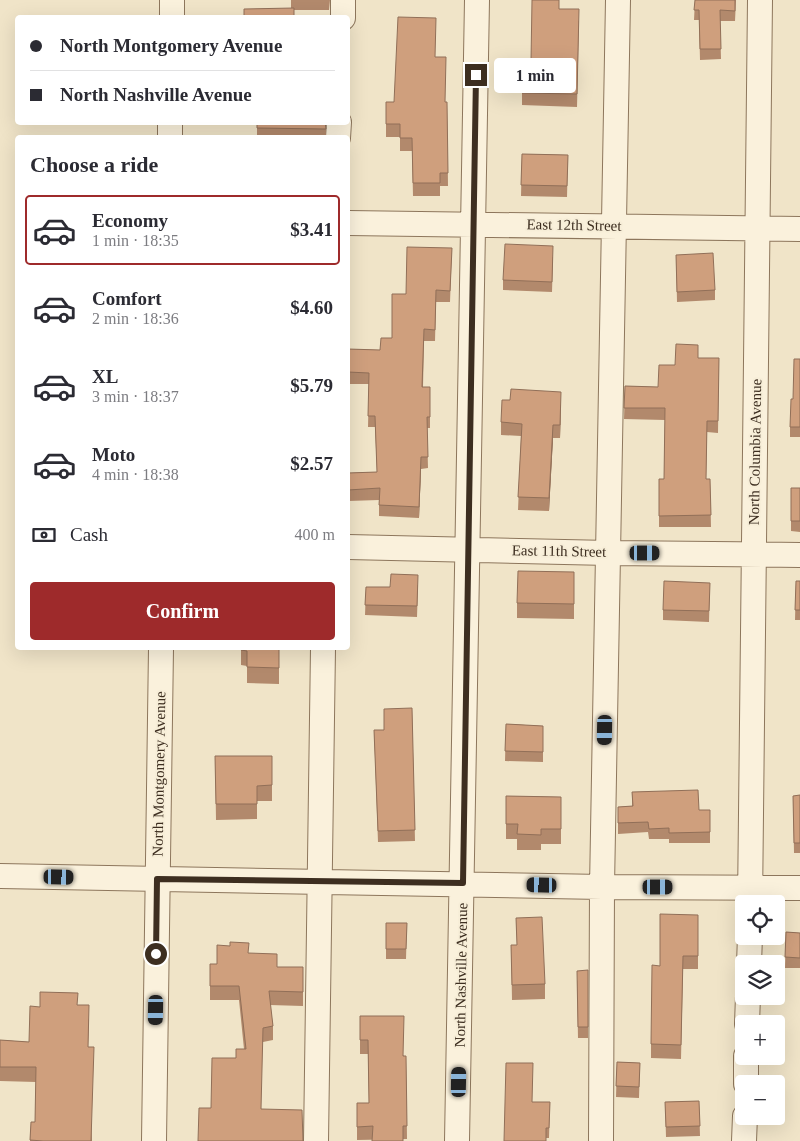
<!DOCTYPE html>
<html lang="en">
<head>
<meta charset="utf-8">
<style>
  body { margin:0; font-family:"Times New Roman",serif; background:#f2f2f3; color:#2b2b33; height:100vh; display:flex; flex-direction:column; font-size:19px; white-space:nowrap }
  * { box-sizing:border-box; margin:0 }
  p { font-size:16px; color:#7c7c81 }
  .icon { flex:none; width:28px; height:28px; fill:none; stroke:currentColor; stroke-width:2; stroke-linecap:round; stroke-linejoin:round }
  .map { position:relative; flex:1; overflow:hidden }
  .panel { position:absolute; left:15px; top:135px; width:335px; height:515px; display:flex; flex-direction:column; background:#fff; border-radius:5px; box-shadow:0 5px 20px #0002 }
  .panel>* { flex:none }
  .hud { position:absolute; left:15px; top:15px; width:335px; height:110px; border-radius:5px; box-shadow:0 5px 20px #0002; display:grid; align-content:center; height:110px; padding:0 15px; background:#fff }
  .buttons { position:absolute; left:735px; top:895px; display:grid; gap:10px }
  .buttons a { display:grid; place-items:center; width:50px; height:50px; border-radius:5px; background:#fff; box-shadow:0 5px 20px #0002; font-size:25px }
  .end { position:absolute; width:22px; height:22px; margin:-11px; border:6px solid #3d2e20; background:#fff; box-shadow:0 0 0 2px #fff }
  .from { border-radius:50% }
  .bubble { position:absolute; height:35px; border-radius:5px; background:#fff; box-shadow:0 5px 20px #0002; font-size:16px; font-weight:600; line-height:35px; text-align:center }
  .car { position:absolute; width:15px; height:30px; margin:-15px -8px; border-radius:6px; box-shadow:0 0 4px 1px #0007; background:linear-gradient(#222 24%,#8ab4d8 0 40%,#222 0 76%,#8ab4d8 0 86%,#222 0) }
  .hud b { display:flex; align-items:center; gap:18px; height:48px; font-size:19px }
  .hud b+b { border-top:1px solid #e1e1e2 }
  .hud i { width:12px; height:12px; background:#2b2b33 }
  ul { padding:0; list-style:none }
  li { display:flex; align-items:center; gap:15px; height:70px; margin:0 10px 8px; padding:0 5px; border:2px solid transparent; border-radius:5px }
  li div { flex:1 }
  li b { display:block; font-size:19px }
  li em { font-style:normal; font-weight:600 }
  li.on { border-color:#9e2a2b }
  li>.icon { width:45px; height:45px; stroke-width:1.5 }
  h2 { padding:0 15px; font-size:22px; line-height:60px }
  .pay { display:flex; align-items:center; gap:12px; height:55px; padding:0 15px; font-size:19px }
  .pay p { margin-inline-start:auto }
  .button { display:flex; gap:10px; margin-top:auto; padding:10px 15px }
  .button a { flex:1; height:58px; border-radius:5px; background:#9e2a2b; color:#fff; font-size:20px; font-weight:600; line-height:58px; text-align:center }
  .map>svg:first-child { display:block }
</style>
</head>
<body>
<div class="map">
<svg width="800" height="1141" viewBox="0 0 800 1141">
  <rect width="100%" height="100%" fill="#f0e4c8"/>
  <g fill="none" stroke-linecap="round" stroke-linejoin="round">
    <defs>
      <path id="minor" d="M172,18V0
        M343,18V0
        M170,138V122
        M338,138L339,122
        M348,223L800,229
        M348,547L609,553L800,555
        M0,876L602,887L800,888
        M750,904L760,0
        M749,964L750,936
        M747,1024L748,996
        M746,1084V1056
        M154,1141L161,648
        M316,1141L323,648
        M457,1141L477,0
        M601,1141L602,887L618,0
        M744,1141L745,1116"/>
    </defs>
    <use href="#minor" stroke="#8d765c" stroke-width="26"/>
    <use href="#minor" stroke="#faf1dc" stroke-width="24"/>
  </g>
  <path fill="#b2896c" d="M291,0H330L329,10H294L291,8Z
    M695,0H736L735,21H720L721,59L700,60L699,20H694Z
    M559,9L579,21L577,107L522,105V93L531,61Z
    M436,57L445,102H447L448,186H440V196H413L412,151H400V137H386V102H394Z
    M257,122L326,129V138H257Z
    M522,154L568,155L567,197L521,196Z
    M452,248L450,302H436L435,341H424L423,387H430V428H427L428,468L421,469L419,518L379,516V500L348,501V473L377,472L375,427H368L369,384H348V349L380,350L392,338L406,294Z
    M676,255L715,290V300L677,302Z
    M553,257L552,292L503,290V280Z
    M698,358H719L718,433L707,432L706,479H710L711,527H659V479H664L665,420L624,419L625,386L658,387L675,365Z
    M800,359V437H790V427Z
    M561,405L560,438H553L549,511L518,510L521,436L501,435V422Z
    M791,488H800V532L791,531Z
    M574,572V619L517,618V603Z
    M796,581H800V620H795Z
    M710,583L709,622L663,620V610Z
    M418,585L417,617L365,615L366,587H390Z
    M241,648H279V684L247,683V666L241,665Z
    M412,708L415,841L378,842L374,730H384Z
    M506,724L543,726V762L505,761Z
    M215,756L272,785V801H257V819L216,820Z
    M632,792L699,810H710V843H669V839H649L648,832L618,834V807L632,806Z
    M800,795V853H794L793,796Z
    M506,796L561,797V844H541V850H517V839H506Z
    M698,915V969H683L681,1059L651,1058V1044L660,966Z
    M516,918L545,984V999L512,1000L511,945H517Z
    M386,923H407L406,959H386Z
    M786,932L800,933V968H785Z
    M249,953L277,967H303V1006L270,1005L273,1026V1040L263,1042L211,1108L236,1058L244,1049L239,1000H210V964H217Z
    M588,970V1038H578L577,981Z
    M78,1005L89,1020L88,1047L92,1141H30L31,1122H35L36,1082L0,1081V1040L29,1042L40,1007Z
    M360,1016L404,1056H406L407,1139L357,1140V1103H369L368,1054H360Z
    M617,1062L640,1063L639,1098L616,1097Z
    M699,1101L700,1136L666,1137L665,1102Z
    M532,1102H550L549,1138H546Z"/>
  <path fill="#916f58" d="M561,392V405L560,438V425Z
    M553,425V438L549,511V498Z
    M421,457V469L419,518V507Z"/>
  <path fill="#cf9f7d" stroke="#916f58" d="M532,0H559V9H579L577,94L522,93L523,61H531Z
    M695,0H735V11L720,10L721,49H700L699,10H694Z
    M294,8V18H244V9Z
    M398,17L436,18L435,57H446L445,102H447L448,173H440V183H413L412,138H400V124H386V102H394Z
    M257,122H325L326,129L257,128Z
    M522,154L568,155L567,186L521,185Z
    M505,244L553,246L552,282L503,280Z
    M407,247L452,248L450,291L436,290L435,330L424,329L422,387H430V417H427L428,457H421L419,507L379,505L380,488L348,490V473L377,472L375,416H368L369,373L348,372V349L380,350L381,338H392V294H406Z
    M713,253L715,290L677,292L676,255Z
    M676,344L698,345V358H719L718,421H707L706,479H710L711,515L659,516V479H664L665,408H624L625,386L658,387L659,365H675Z
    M794,359H800V427H790L791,399H793Z
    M511,389L561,392L560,425H553L549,498L518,497L522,424L501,422L502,400H510Z
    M791,488H800V521H791Z
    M518,571L574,572V604L517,603Z
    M391,574L418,575L417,606L365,605L366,587H390Z
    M664,581L710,583L709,611L663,610Z
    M796,581H800V610H795Z
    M241,648H279V668L247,667V651L241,650Z
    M412,708L415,830L378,831L374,730H384V709Z
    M506,724L543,726V752L505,751Z
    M215,756H272V785L257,786V804H216Z
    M698,790L699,810H710V832L669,833V828L649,829L648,822L618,823V807L633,806L632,792Z
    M800,795V843H794L793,796Z
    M506,796L561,797V829H541V835L517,834L518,824H506Z
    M660,914L698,915V956H683L681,1045L651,1044L652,965L660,966Z
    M542,917L545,984L512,985L511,945H517L516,918Z
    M386,923H407L406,949H386Z
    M786,932L800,933V958L785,957Z
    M230,942L249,943L248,953L277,954V967H303V992L269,991L273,1026L263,1028L261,1109L302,1110L303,1141H198L199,1108H211L212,1058H236V1049H246L239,986H210V964H217V945L230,946Z
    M588,970V1027H578L577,971Z
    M40,992L78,993L77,1005H89L88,1047H94L91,1141H43L30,1140L31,1122H35L36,1067H0V1040L29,1042L30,1006L40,1007Z
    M360,1016H404L403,1056H406L407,1126H403V1141H372L373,1126L357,1127V1103H369L368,1040H360Z
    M617,1062L640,1063L639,1087L616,1086Z
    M506,1063H533L532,1102H550L549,1128H546V1141H504Z
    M699,1101L700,1126L666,1127L665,1102Z"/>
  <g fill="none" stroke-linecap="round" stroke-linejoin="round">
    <path stroke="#3d2e20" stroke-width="6" d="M156,954L157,879L463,883L476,75"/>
  </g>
  <g text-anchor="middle" stroke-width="4" stroke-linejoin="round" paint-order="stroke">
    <g font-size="15" fill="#3d2e20" stroke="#f7eed8">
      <text transform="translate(574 225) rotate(1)" y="5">East 12th Street</text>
      <text transform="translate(755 452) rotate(-89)" y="5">North Columbia Avenue</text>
      <text transform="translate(559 551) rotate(1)" y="5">East 11th Street</text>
      <text transform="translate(159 774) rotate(-89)" y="5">North Montgomery Avenue</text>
      <text transform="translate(461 975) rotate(-89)" y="5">North Nashville Avenue</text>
    </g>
  </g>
</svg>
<div class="buttons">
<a><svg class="icon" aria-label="locate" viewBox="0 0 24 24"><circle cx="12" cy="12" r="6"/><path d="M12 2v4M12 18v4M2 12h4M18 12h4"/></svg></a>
<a><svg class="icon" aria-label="layers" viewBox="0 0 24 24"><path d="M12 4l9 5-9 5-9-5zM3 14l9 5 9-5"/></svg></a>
<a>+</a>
<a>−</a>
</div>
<i class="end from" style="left:156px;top:954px"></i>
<i class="end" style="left:476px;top:75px"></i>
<div class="bubble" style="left:494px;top:58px;width:82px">1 min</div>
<i class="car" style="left:645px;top:553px;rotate:90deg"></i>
<i class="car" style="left:605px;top:730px;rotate:181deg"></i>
<i class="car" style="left:59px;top:877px;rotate:91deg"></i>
<i class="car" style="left:542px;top:885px;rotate:271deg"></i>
<i class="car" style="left:658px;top:887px;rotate:90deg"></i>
<i class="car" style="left:156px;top:1010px;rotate:181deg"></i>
<i class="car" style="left:459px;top:1082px;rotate:1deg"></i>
<div class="hud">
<b><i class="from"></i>North Montgomery Avenue</b>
<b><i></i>North Nashville Avenue</b>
</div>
<section class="panel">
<h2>Choose a ride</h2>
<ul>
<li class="on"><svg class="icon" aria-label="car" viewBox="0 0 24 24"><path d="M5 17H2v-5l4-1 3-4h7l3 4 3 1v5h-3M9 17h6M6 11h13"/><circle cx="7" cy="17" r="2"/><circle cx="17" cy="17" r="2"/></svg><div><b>Economy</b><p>1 min · 18:35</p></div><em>$3.41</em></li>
<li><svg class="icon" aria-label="car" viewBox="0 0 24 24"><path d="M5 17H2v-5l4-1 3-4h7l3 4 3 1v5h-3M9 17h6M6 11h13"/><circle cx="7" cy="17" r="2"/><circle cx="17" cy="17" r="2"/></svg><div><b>Comfort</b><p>2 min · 18:36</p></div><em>$4.60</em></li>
<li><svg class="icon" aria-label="car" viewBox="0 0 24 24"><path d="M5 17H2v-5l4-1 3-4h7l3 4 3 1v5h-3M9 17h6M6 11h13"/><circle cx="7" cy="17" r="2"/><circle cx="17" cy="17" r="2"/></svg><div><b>XL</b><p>3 min · 18:37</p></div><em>$5.79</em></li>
<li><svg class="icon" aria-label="car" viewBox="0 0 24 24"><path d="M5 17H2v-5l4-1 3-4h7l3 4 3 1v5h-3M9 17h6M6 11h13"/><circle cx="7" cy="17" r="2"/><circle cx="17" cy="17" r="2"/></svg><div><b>Moto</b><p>4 min · 18:38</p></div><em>$2.57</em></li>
</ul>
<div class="pay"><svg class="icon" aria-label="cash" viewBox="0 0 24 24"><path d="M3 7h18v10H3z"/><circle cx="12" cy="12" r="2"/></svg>Cash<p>400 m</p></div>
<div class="button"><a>Confirm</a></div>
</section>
</div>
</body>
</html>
